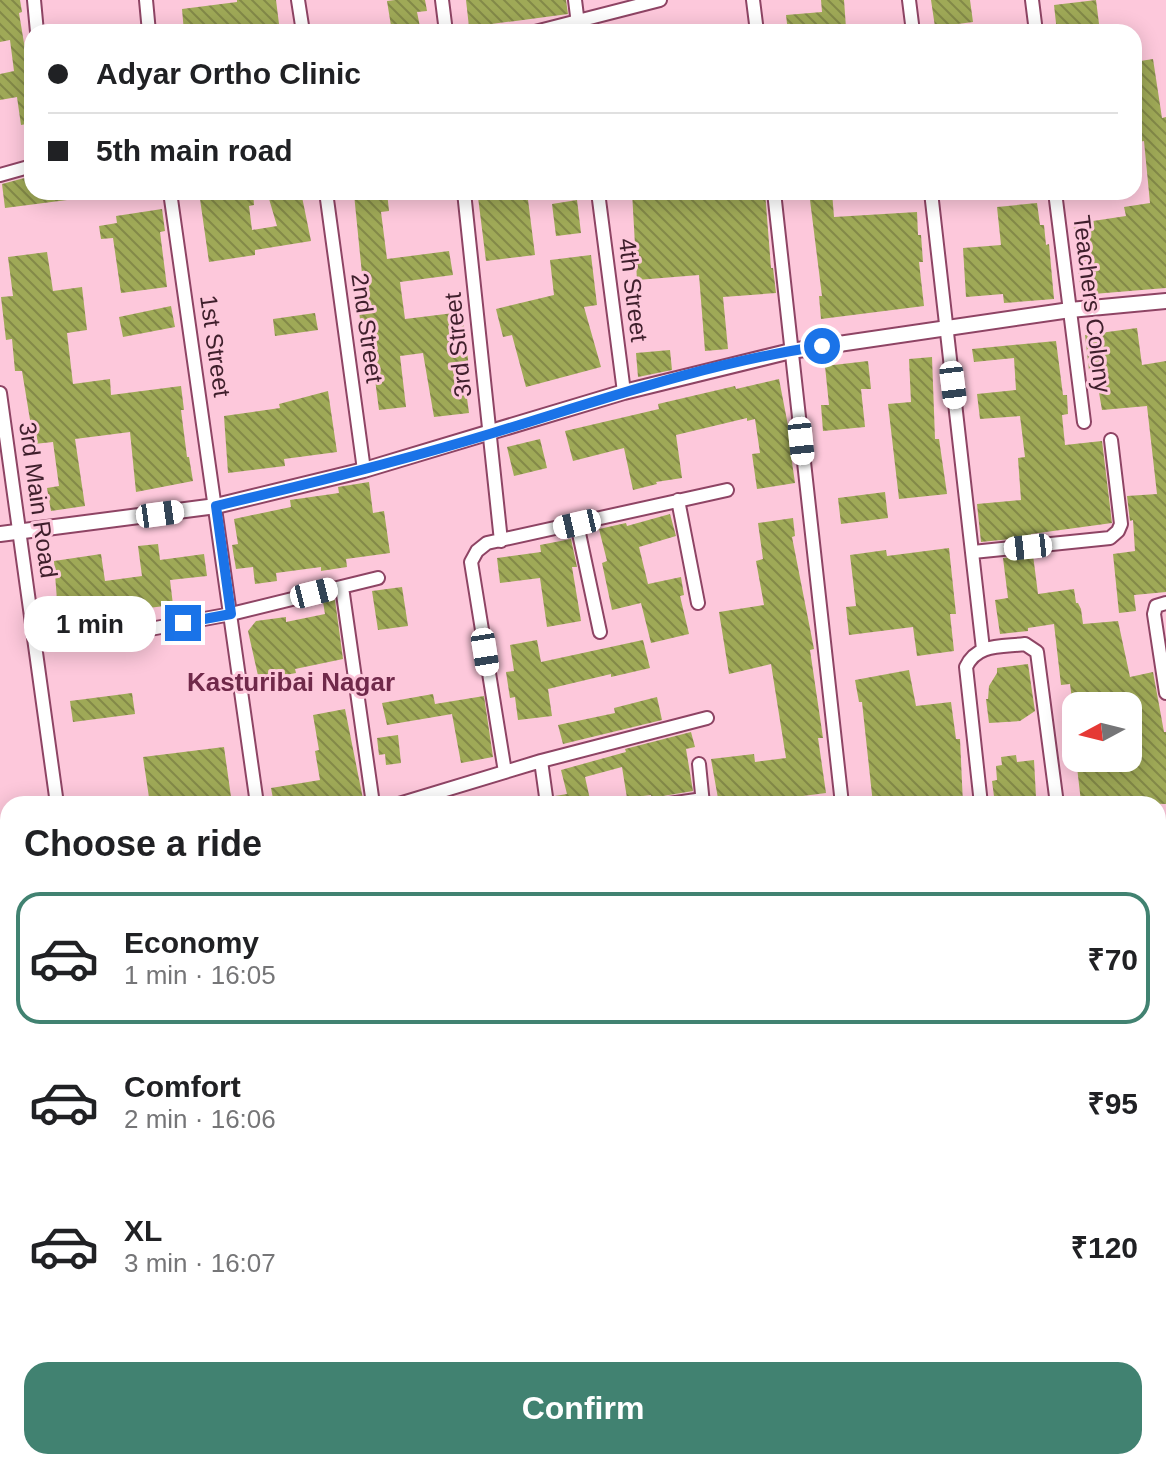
<!DOCTYPE html>
<html lang="en">
<head>
<meta charset="utf-8">
<style>
  body { margin:0; font-family:Helvetica,sans-serif; background:#f2f2f2; color:#202124; height:100vh; display:flex; flex-direction:column; font-size:30px; white-space:nowrap }
  * { box-sizing:border-box; margin:0 }
  p { font-size:26px; color:#757577 }
  .icon { flex:none; width:44px; height:44px; fill:none; stroke:currentColor; stroke-width:2; stroke-linecap:round; stroke-linejoin:round }
  .map { position:relative; flex:1; overflow:hidden }
  .side { position:absolute; left:0px; top:796px; width:1166px; height:674px; display:flex; flex-direction:column; background:#fff; border-radius:24px 24px 0 0; box-shadow:0 4px 20px #0003 }
  .side>* { flex:none }
  .top-card { position:absolute; left:24px; top:24px; width:1118px; height:176px; border-radius:24px; box-shadow:0 4px 20px #0003; display:grid; align-content:center; height:176px; padding:0 24px; background:#fff }
  .needle { width:52px; rotate:263deg }
  .tools { position:absolute; left:1062px; top:692px; display:grid; gap:16px }
  .tools a { display:grid; place-items:center; width:80px; height:80px; border-radius:16px; background:#fff; box-shadow:0 4px 20px #0003; font-size:40px }
  .end { position:absolute; width:36px; height:36px; margin:-18px; border:10px solid #1a73e8; background:#fff; box-shadow:0 0 0 4px #fff }
  .from { border-radius:50% }
  .bubble { position:absolute; height:56px; border-radius:24px; background:#fff; box-shadow:0 4px 20px #0003; font-size:26px; font-weight:700; line-height:56px; text-align:center }
  .car { position:absolute; width:24px; height:48px; margin:-24px -12px; border-radius:10px; box-shadow:0 0 6px 2px #0007; background:linear-gradient(#fff 24%,#345 0 40%,#fff 0 76%,#345 0 86%,#fff 0) }
  .top-card b { display:flex; align-items:center; gap:28px; height:76px; font-size:30px }
  .top-card b+b { border-top:2px solid #e0e0e0 }
  .top-card i { width:20px; height:20px; background:#202124 }
  ul { padding:0; list-style:none }
  li { display:flex; align-items:center; gap:24px; height:132px; margin:0 16px 12px; padding:0 8px; border:4px solid transparent; border-radius:24px }
  li div { flex:1 }
  li b { display:block; font-size:30px }
  li em { font-style:normal; font-weight:700 }
  li.selected { border-color:#418271 }
  li>.icon { width:72px; height:72px; stroke-width:1.5 }
  h2 { padding:0 24px; font-size:36px; line-height:96px }
  .primary-button { display:flex; gap:16px; margin-top:auto; padding:16px 24px }
  .primary-button a { flex:1; height:92px; border-radius:24px; background:#418271; color:#fff; font-size:32px; font-weight:700; line-height:92px; text-align:center }
  .map>svg:first-child { display:block }
</style>
</head>
<body>
<div class="map">
<svg width="1166" height="1469" viewBox="0 0 1166 1469">
  <defs>
    <pattern id="building-back-hatch" width="6" height="6" patternUnits="userSpaceOnUse" patternTransform="scale(2)"><rect width="6" height="6" fill="#9fa957"/><path d="M-1 5l2 2M0 0l6 6M5-1l2 2" fill="none" stroke="#838948"/></pattern>
  </defs>
  <rect width="100%" height="100%" fill="#fdc8db"/>
  <g fill="none" stroke-linecap="round" stroke-linejoin="round">
    <path stroke="#9f80f1" stroke-width="16" d="M1158,1155L1166,1152
      M0,1462L8,1461"/>
  </g>
  <path fill="url(#building-back-hatch)" d="M0,0H20L22,12L19,13L25,49L32,48V123L21,125L17,97L0,100V74L14,71L10,40L0,42Z
    M237,0H276L280,32H238V27L184,32L182,9L237,2Z
    M395,0H425L427,11L417,12L421,32H392L387,1Z
    M466,0H566L568,14L469,27Z
    M821,0H844L846,28L788,32L786,15L822,12Z
    M931,0H970L973,22L935,27Z
    M1096,0L1100,32H1057L1054,5Z
    M1153,59L1162,118L1166,117V288L1081,295L1078,268H1082L1073,224L1126,216L1124,207L1150,203L1144,141L1134,143V122H1139L1134,94V62Z
    M32,176V192H67V200L5,208L2,184Z
    M199,192H253L254,205L249,206L252,230L277,226L267,192H301L311,241L255,250V255L209,262Z
    M366,192H387L389,211L381,212L387,259L449,251L453,275L400,282L405,319L462,312L470,375L464,376L469,413L434,417L423,353L400,356L406,407L379,410L373,364L366,365L358,304H365L354,194Z
    M517,192H527L535,255L486,261L478,197Z
    M632,192H765L771,268H773L776,293L723,297L728,349L705,351L699,275L637,280Z
    M809,192H832L834,217L917,212L918,235H921L923,262H919L924,306L821,319L819,296H822Z
    M577,200L581,233L556,236L552,204Z
    M1037,203L1040,225H1044L1046,245L1049,244L1054,299L1004,303L1003,294L966,297L963,248L1001,245L997,207Z
    M162,209L165,231L160,232L167,287L121,293L113,238L101,239L99,226L117,223L116,216Z
    M47,252L53,291L82,287L87,330L67,333L73,384L110,379L111,395L181,386L184,410H181L187,457H189L193,481L136,492L130,432L75,439L85,506L51,511L47,488L59,486L53,442L34,444L22,371H15L12,339L6,340L1,297L13,296L8,257Z
    M591,255L597,305L584,307L601,367L526,387L512,335L503,337L496,309L554,295L550,260Z
    M171,306L175,327L123,337L119,317Z
    M315,313L318,330L275,336L273,319Z
    M1137,328L1142,365L1166,361V592L1134,595L1136,611L1119,613L1113,554L1135,551L1133,520L1130,521L1127,496L1157,494L1147,406L1102,410L1095,369L1089,370L1085,335Z
    M1056,341L1063,395H1067L1068,414L1062,415L1065,445L1102,441L1112,523L1031,534V537L981,542L977,504L1021,500L1018,458L1025,457L1020,416L980,419L977,394L1016,390L1014,358L974,362L972,349Z
    M670,350L672,370L638,377L636,353Z
    M932,357L935,439H939L947,494L899,499L888,404L911,402L909,359Z
    M868,361L871,389H861L865,427L823,431L821,405H829L825,366Z
    M779,379L791,441H789L795,483L757,489L752,454L760,453L755,419L747,421V418L676,435L682,478L656,482L657,484L633,490L624,448L573,461L565,431L659,409L658,404L735,386L736,389Z
    M328,391L337,452L284,459L285,466L228,473L224,416L280,408L279,404Z
    M540,439L547,468L514,476L507,447Z
    M369,482L373,513L384,511L390,553L346,559L347,567L321,571V567L276,573L277,581L255,584L253,567L236,569L232,545L238,544L234,519L291,507L290,500L339,493L338,487Z
    M885,492L888,518L841,524L838,498Z
    M670,514L676,536L639,547L648,584L681,577L684,595L680,596L689,634L651,643L641,603L612,610L602,563L607,561L599,529L626,523L627,526Z
    M793,518L795,536L792,537L814,649L810,650L823,738H818L826,793L795,797L796,804H719L711,759L754,754L755,762L786,758L771,664L729,674L719,612L764,605L756,561L763,559L758,523Z
    M571,539L577,567H572L581,621L547,627L540,578L500,583L497,558L541,552L540,545Z
    M158,544L160,560L204,554L207,576L170,580L173,605L140,609L142,621L113,627L115,645L61,652L54,561L101,554L105,581L142,576L138,546Z
    M949,548L956,614H950L954,651L917,656L913,627L849,635L846,607L856,606L850,555L886,550L887,556Z
    M1033,555L1038,594L1074,589L1076,603H1078L1081,609L1083,624L1118,621L1130,677L1153,672L1164,732H1166V804L1081,802L1076,758H1128V700L1073,707L1070,684L1061,685L1054,624L1028,628V631L1000,634L995,600L1008,598L1003,558Z
    M402,587L408,626L378,630L372,591Z
    M335,600L343,659L295,669L296,673L259,680L248,631L256,621L286,617V622L325,614L323,602Z
    M537,640L541,662L643,640L650,668L611,677V674L548,689L552,716L518,720L515,697L510,698L506,672L514,671L510,645Z
    M1028,664L1035,711L1020,721L989,723L986,699H988L989,686L997,673V668Z
    M909,670L916,706L951,702L956,739H960L963,804H873L862,702H859L855,680Z
    M132,693L135,714L73,722L70,701Z
    M433,694L435,704L484,696L493,757L461,763L452,714L387,725L382,703Z
    M657,697L662,720L563,744L558,725L615,713L614,708Z
    M345,709L363,799L335,804H274L271,788L320,780L315,751L319,750L313,715Z
    M691,732L695,747L686,749L693,791L651,798V795L627,798L622,767L585,777L591,804H556L555,796L567,794L561,770L626,752L625,749Z
    M398,735L401,763L386,765L385,754L379,755L377,738Z
    M224,747L232,804H150L143,757Z
    M1016,755L1017,762L1034,760L1036,797L1030,798L1031,804H995L992,781L997,780L996,766L1002,765L1001,757Z"/>
  <g fill="none" stroke-linecap="round" stroke-linejoin="round">
    <defs>
      <path id="minor" d="M34,0L37,32
        M146,0L149,32
        M298,0L303,32
        M442,0L446,32
        M575,0L579,32
        M753,0L757,32
        M909,0L913,32
        M1032,0L1036,32
        M535,32L660,0
        M0,175L32,166
        M170,192L257,804
        M326,192L364,470
        M464,192L501,541
        M598,192L624,392
        M774,192L842,804
        M931,192L983,649
        M1055,192L1084,422
        M0,393L57,804
        M678,500L698,603
        M577,524L600,632
        M973,552L1110,538L1118,531L1121,524L1111,440
        M342,587L373,804
        M1166,603L1156,606L1154,614L1166,693
        M134,632L231,614L378,578
        M699,764L703,804
        M505,772L471,562L477,551L487,543L727,490
        M399,804L541,761
        M547,804L541,761L707,718
        M669,804L703,799
        M981,804L966,667C977,643 1002,647 1025,644L1037,652L1057,804
        M1158,1037L1166,1034
        M0,1349L8,1348
        M1124,1462L1125,1469"/>
      <path id="tertiary" d="M0,534L216,506L364,470L624,392L791,351L1070,310L1166,301"/>
      <path id="primary" d="M1158,1277L1166,1274
        M1158,1312L1166,1309
        M624,1469L647,1462
        M731,1469L754,1462"/>
    </defs>
    <use href="#minor" stroke="#8e4464" stroke-width="16"/>
    <use href="#tertiary" stroke="#8e4464" stroke-width="18"/>
    <use href="#primary" stroke="#fff" stroke-width="22"/>
    <use href="#minor" stroke="#fff" stroke-width="12"/>
    <use href="#tertiary" stroke="#fff" stroke-width="14"/>
    <use href="#primary" stroke="#e695bb" stroke-width="18"/>
    <defs>
      <path id="rail" d="M1158,1197L1166,1194
        M1158,1223L1166,1220
        M400,1469L428,1462
        M479,1469L507,1462"/>
    </defs>
    <use href="#rail" stroke="#825a6a" stroke-width="8"/>
    <use href="#rail" stroke="#fdc8db" stroke-width="5" stroke-dasharray="15" stroke-linecap="butt"/>
  </g>
  <g fill="none" stroke-linecap="round" stroke-linejoin="round">
    <path stroke="#1a73e8" stroke-width="10" d="M183,623L231,614L216,506C309,484 401,461 493,433C601,400 710,362 822,346"/>
  </g>
  <g text-anchor="middle" stroke-width="6" stroke-linejoin="round" paint-order="stroke">
    <g font-size="24" fill="#3f1f2c" stroke="#fdc8db">
      <text transform="translate(633 290) rotate(83)" y="8">4th Street</text>
      <text transform="translate(1092 304) rotate(83)" y="8">Teachers Colony</text>
      <text transform="translate(367 328) rotate(82)" y="8">2nd Street</text>
      <text transform="translate(458 345) rotate(-96)" y="8">3rd Street</text>
      <text transform="translate(215 346) rotate(82)" y="8">1st Street</text>
      <text transform="translate(38 500) rotate(82)" y="8">3rd Main Road</text>
    </g>
    <g font-size="26" font-weight="bold" fill="#70294a" stroke="#fdc8db">
      <text x="291" y="691">Kasturibai Nagar</text>
    </g>
  </g>
</svg>
<div class="tools">
<a><svg class="needle" viewBox="-14 -14 28 28"><path d="M0-13l5 13h-10z" fill="#e53935"/><path d="M0 13l5-13h-10z" fill="#757577"/></svg></a>
</div>
<i class="end from" style="left:822px;top:346px"></i>
<i class="end" style="left:183px;top:623px"></i>
<div class="bubble" style="left:24px;top:596px;width:132px">1 min</div>
<i class="car" style="left:953px;top:385px;rotate:173deg"></i>
<i class="car" style="left:801px;top:441px;rotate:174deg"></i>
<i class="car" style="left:160px;top:514px;rotate:82deg"></i>
<i class="car" style="left:577px;top:524px;rotate:257deg"></i>
<i class="car" style="left:1028px;top:547px;rotate:264deg"></i>
<i class="car" style="left:314px;top:593px;rotate:76deg"></i>
<i class="car" style="left:485px;top:652px;rotate:171deg"></i>
<div class="top-card">
<b><i class="from"></i>Adyar Ortho Clinic</b>
<b><i></i>5th main road</b>
</div>
<section class="side">
<h2>Choose a ride</h2>
<ul>
<li class="selected"><svg class="icon" aria-label="car" viewBox="0 0 24 24"><path d="M5 17H2v-5l4-1 3-4h7l3 4 3 1v5h-3M9 17h6M6 11h13"/><circle cx="7" cy="17" r="2"/><circle cx="17" cy="17" r="2"/></svg><div><b>Economy</b><p>1 min · 16:05</p></div><em>₹70</em></li>
<li><svg class="icon" aria-label="car" viewBox="0 0 24 24"><path d="M5 17H2v-5l4-1 3-4h7l3 4 3 1v5h-3M9 17h6M6 11h13"/><circle cx="7" cy="17" r="2"/><circle cx="17" cy="17" r="2"/></svg><div><b>Comfort</b><p>2 min · 16:06</p></div><em>₹95</em></li>
<li><svg class="icon" aria-label="car" viewBox="0 0 24 24"><path d="M5 17H2v-5l4-1 3-4h7l3 4 3 1v5h-3M9 17h6M6 11h13"/><circle cx="7" cy="17" r="2"/><circle cx="17" cy="17" r="2"/></svg><div><b>XL</b><p>3 min · 16:07</p></div><em>₹120</em></li>
</ul>
<div class="primary-button"><a>Confirm</a></div>
</section>
</div>
</body>
</html>
